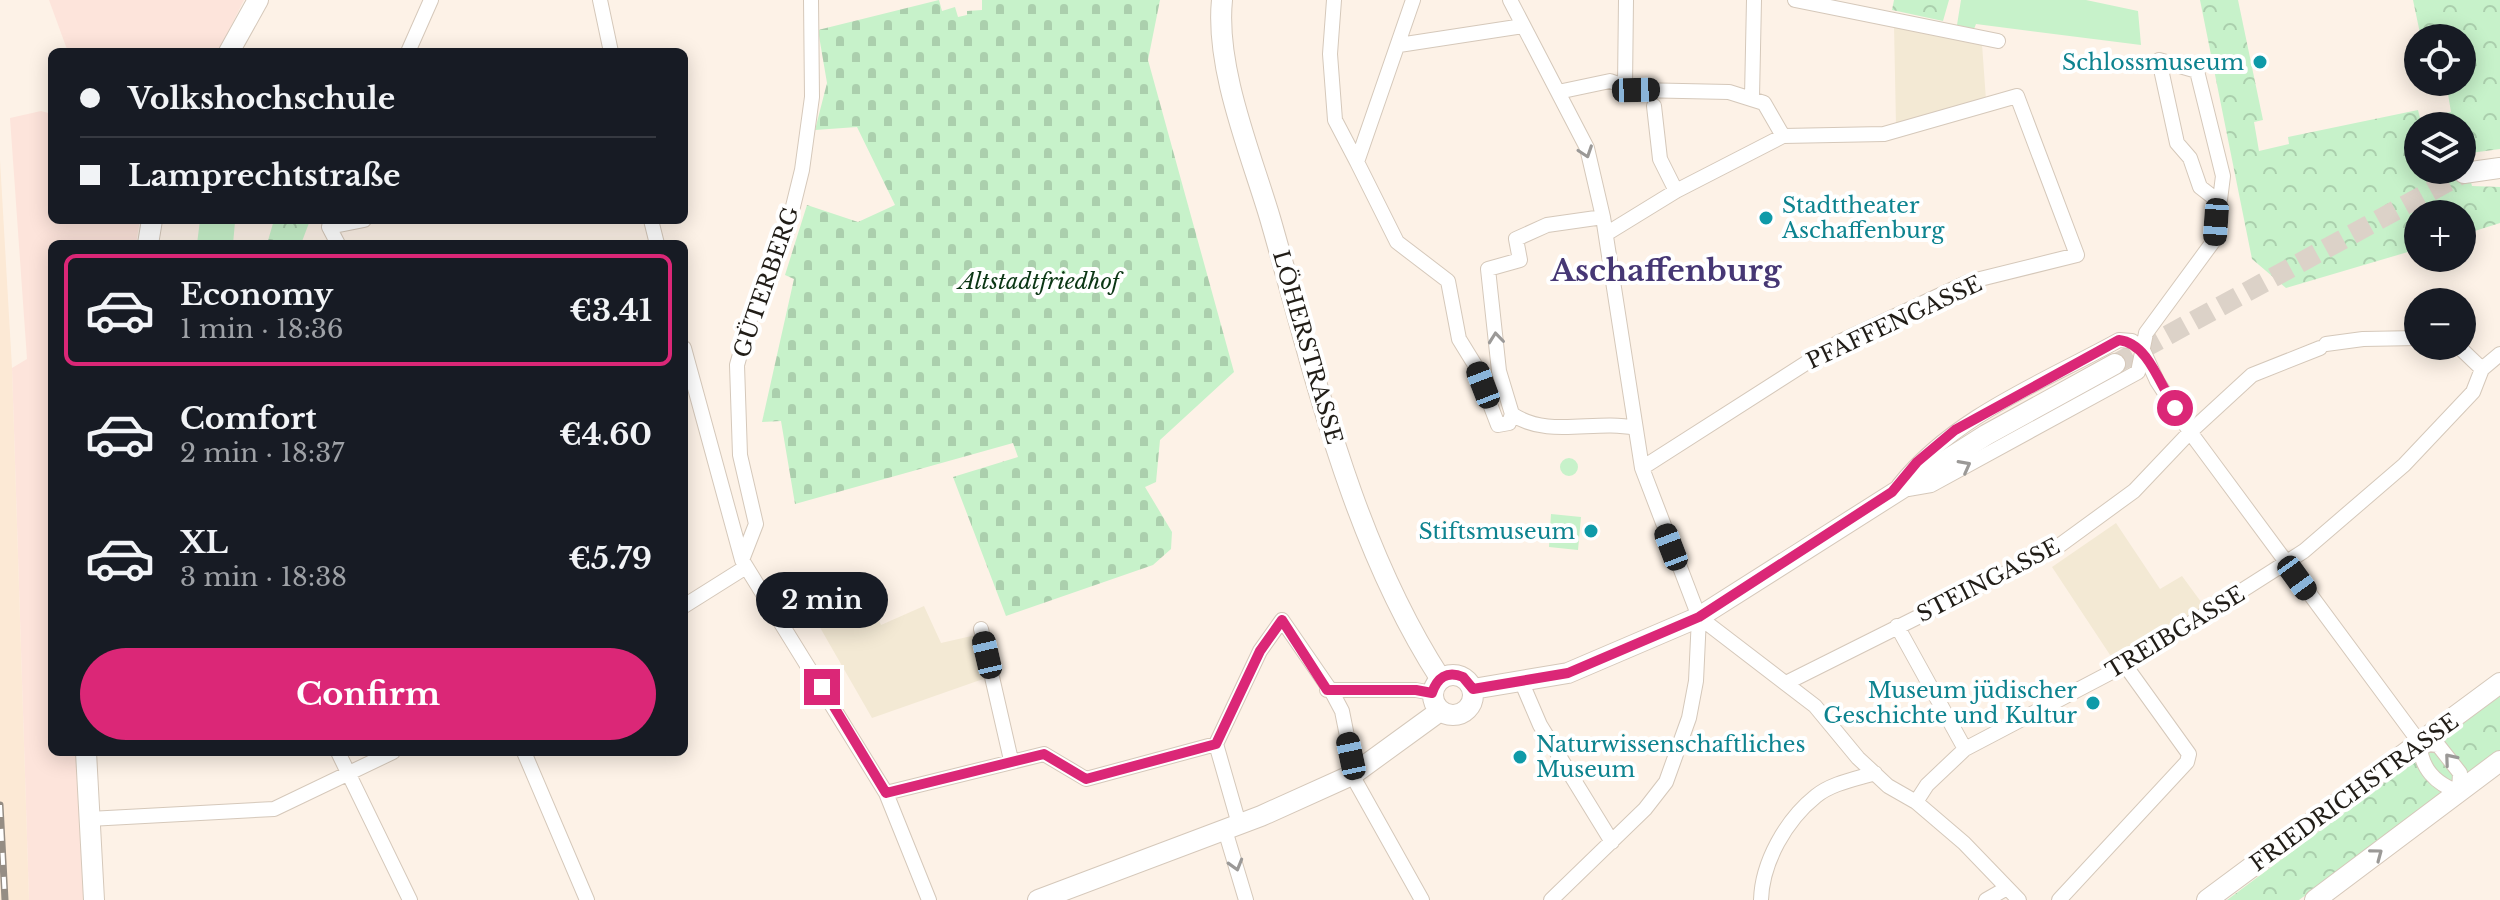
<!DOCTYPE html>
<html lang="en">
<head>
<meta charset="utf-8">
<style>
  body { margin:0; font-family:"Libre Baskerville",serif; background:#20242c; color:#f1f3f6; height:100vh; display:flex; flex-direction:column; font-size:30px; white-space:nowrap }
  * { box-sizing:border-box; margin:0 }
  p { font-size:26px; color:#9ea1a6 }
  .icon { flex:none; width:44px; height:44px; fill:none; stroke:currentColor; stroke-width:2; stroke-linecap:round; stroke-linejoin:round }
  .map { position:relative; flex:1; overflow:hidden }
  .drawer { position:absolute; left:48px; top:240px; width:640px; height:516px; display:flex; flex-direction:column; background:#171b24; border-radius:12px; box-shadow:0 4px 20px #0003 }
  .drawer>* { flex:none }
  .banner { position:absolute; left:48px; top:48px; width:640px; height:176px; border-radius:12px; box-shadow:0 4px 20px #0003; display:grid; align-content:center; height:176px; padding:0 32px; background:#171b24 }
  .fabs { position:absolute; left:2404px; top:24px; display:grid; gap:16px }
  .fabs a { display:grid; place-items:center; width:72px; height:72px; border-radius:50%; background:#171b24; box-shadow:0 4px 20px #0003; font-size:40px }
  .end { position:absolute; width:36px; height:36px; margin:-18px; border:10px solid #db2777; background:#fff; box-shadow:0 0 0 4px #fff }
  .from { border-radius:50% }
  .bubble { position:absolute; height:56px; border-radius:28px; background:#171b24; box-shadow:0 4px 20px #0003; font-size:26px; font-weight:700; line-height:56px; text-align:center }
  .car { position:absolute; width:24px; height:48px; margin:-24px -12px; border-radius:10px; box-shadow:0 0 6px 2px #0007; background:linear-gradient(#222 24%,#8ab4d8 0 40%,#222 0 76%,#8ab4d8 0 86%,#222 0) }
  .banner b { display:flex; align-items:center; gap:28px; height:76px; font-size:30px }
  .banner b+b { border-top:2px solid #363941 }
  .banner i { width:20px; height:20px; background:#f1f3f6 }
  ul { padding:14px 0 0; list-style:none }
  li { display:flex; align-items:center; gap:24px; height:112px; margin:0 16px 12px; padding:0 16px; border:4px solid transparent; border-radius:12px }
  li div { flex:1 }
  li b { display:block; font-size:30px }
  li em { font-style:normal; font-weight:700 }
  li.on { border-color:#db2777 }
  li>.icon { width:72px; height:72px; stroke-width:1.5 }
  .primary-button { display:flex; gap:16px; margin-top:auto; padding:16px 32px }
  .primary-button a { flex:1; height:92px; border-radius:48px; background:#db2777; color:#fff; font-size:32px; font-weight:700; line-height:92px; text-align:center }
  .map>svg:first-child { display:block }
</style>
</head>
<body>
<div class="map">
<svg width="2500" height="900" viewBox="0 0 2500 900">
  <defs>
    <pattern id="cemetery-stones" width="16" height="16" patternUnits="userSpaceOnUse" patternTransform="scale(2)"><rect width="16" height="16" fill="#c7f2ca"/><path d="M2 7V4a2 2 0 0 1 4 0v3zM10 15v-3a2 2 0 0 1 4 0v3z" fill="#abcfad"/></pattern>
    <pattern id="park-crowns" width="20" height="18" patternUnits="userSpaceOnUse" patternTransform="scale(2)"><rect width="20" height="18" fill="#c7f2ca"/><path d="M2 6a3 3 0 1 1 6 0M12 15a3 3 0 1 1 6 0" fill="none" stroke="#abcfad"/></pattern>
  </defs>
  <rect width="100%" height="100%" fill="#fdf2e7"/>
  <path fill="#fde4db" d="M49,0H244L218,52H68Z
    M41,111L52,114V220H140L136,244H52V752H79L86,900H29L12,368L27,359L10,118Z"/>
  <path fill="#f3e9d4" d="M1894,25L1982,44L1986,100L1896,126Z
    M2116,523L2160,589L2182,576L2207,610L2116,664L2052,567Z
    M870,600L881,625L924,606L941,643L976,635L986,678L872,718L818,624Z"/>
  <path fill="#fce9d5" d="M0,160L12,368L29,900H0Z"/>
  <path fill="#c7f2ca" d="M1961,0H2086L2138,11L2141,45L1976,24L1974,29L1957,25Z
    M200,220L235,222L233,244H197Z
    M1560 467a9 9 0 1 1 18 0a9 9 0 1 1-18 0Z
    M1551,514L1581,517L1578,550L1549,547Z"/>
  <path fill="url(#cemetery-stones)" d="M939,0L942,11L955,7L958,17L967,15V11L982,10V0H1160L1148,60L1234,372L1160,440L1156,482L1145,487L1172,532L1171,549L1153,565L1006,616L953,477L1018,457L1013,443L795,504L781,421L762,422L794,279L785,275L807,205L858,222L895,205L857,127L815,130L827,83L818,30Z"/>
  <path fill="url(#park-crowns)" fill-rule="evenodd" d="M1894,0H1949L1943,21L1892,10Z
    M2200,0H2238L2263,120L2254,122L2259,151L2289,144L2288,137L2418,110L2420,118L2451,112L2446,82H2462V38H2421L2413,0H2500V149L2463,154L2472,186L2500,187V223L2462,235V214H2418V249L2286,288L2252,259ZM2418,126H2462V170H2418Z
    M274,220H307L309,223L301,244H267Z
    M2500,696V751L2299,900H2227Z"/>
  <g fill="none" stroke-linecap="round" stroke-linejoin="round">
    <path stroke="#dcd2c8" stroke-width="20" stroke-dasharray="20 10" stroke-linecap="butt" d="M2115,364L2464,173"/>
    <defs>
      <path id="street" d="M600,0L611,52
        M1334,0L1330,54L1335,120L1357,162
        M1413,0L1357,162L1397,242L1448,281L1459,339L1475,365L1498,425L1509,423L1512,414
        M1510,0L1587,148L1603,217L1642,468L1699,617L1696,681L1689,718L1666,782L1645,809L1551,900
        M1795,0L1998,41
        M1399,45L1523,26
        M408,52L431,0
        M1625,86L1626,0
        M1558,92L1610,81L1636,90L1729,92L1764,103L1783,136
        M1752,97L1754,0
        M1654,106L1660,159L1676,191
        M651,220L657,244
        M329,227L364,220
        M329,227L338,244
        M1606,234L1676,191L1783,136L1884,134L2017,96L2077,255L1968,282L1839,342L1642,468
        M2326,344L2363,339L2418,338
        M2458,346L2482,369
        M684,348L742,560L886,793L929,900
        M2138,372L2146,333L2215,239L2223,176L2197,71L2159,60L2177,143L2190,158L2200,187L2218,201
        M1512,414L1499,371L1488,269L1520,260L1516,239L1547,225L1603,217
        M1512,414C1548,439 1595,419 1635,428
        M1899,485C1954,416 2043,382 2119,340L2132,341L2142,348L2157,381L2190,432L2420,743C2420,768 2436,784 2459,792L2460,773L2438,745L2420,743
        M1908,489L1931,485L2138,372
        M742,560L756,524L740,455L737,365L751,316L785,239L802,170L812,97L811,0
        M684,606L746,567
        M1699,617L1815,706L1858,758L1888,786L1916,802L1964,843L2019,900
        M1897,626L1965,749
        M981,629L1011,760
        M1788,682L2056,548L2134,491L2190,432L2252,375L2320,348
        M1522,683L1540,725L1612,842
        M1327,690H1416L1432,693
        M338,752L410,900
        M524,752L587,900
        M1352,775L1422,900
        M886,793L1044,754L1086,779L1216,744
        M1916,802L1927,785L1965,749L2125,665L2304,551L2404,465L2473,392L2482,369L2500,354
        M89,819L274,809L393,752
        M1239,824L1216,744L1260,651L1282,620L1333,694L1342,711L1351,756
        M1225,830L1246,900
        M1761,900C1762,862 1786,820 1816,796C1832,783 1856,779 1875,773
        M1986,900L2007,888
        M2059,900L2187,762L2189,754L2125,665"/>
      <path id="secondary" d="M1222,0C1215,68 1251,154 1270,218C1315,374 1351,540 1440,678
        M229,52L258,0
        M2464,173L2500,168
        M148,244L152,220
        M1433 695a20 20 0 1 1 40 0a20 20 0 1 1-40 0Z
        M1473,689L1568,673L1699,617L1986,435L2115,364
        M86,752L94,900
        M1038,900L1261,816L1352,775L1440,711
        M2207,900L2500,683
        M2315,900L2500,761"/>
    </defs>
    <use href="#street" stroke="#d5c8ba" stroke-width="16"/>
    <use href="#secondary" stroke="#d5c8ba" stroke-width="22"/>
    <use href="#street" stroke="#fff" stroke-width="14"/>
    <use href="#secondary" stroke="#fff" stroke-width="20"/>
    <defs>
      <path id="rail" d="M0,805L5,900"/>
    </defs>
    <use href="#rail" stroke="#958d84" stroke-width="7"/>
    <use href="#rail" stroke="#fff" stroke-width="4" stroke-dasharray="12" stroke-linecap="butt"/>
  </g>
  <defs><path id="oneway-chevron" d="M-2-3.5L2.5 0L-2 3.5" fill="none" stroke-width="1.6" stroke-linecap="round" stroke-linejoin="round" transform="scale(2)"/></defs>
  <g stroke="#9b9997">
    <use href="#oneway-chevron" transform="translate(1586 152) rotate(71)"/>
    <use href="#oneway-chevron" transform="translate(1496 338) rotate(-96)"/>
    <use href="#oneway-chevron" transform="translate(1965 466) rotate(-28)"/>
    <use href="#oneway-chevron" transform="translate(2450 759) rotate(-130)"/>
    <use href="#oneway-chevron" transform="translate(2377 854) rotate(-37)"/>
    <use href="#oneway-chevron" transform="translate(1236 865) rotate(74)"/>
  </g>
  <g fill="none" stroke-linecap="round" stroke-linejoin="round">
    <path stroke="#db2777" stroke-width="10" d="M822,687L886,793L1044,754L1086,779L1216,744L1260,651L1282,620L1327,690H1416L1432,693C1437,678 1447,670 1463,677L1473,689L1568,673L1699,617L1892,492L1917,462L1955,430L2119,340C2148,343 2160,385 2175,408"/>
  </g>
  <g fill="#0f9aa8" stroke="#fff" stroke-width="3">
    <circle cx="2260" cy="62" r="8"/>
    <circle cx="1766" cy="218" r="8"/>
    <circle cx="1591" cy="531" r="8"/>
    <circle cx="2093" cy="703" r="8"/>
    <circle cx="1520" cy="757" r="8"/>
  </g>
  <g text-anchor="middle" stroke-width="8" stroke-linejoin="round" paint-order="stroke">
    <g font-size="22" fill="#0d838f" stroke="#fff" text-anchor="end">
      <text x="2244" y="70">Schlossmuseum</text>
      <text x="1782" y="213" text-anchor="start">Stadttheater<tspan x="1782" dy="25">Aschaffenburg</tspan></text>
      <text x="1575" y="539">Stiftsmuseum</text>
      <text x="2077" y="698">Museum jüdischer<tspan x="2077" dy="25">Geschichte und Kultur</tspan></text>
      <text x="1536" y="752" text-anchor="start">Naturwissenschaftliches<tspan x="1536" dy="25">Museum</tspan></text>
    </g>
    <g font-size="22" font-style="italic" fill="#0b3614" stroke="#fff">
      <text x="1039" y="289">Altstadtfriedhof</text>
    </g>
    <g font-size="22" fill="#211d17" stroke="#fff">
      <text transform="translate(766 282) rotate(-71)" y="8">GÜTERBERG</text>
      <text transform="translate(1894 322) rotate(-25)" y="8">PFAFFENGASSE</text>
      <text transform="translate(1308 347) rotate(74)" y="8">LÖHERSTRASSE</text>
      <text transform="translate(1988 580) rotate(-27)" y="8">STEINGASSE</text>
      <text transform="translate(2175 632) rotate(-31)" y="8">TREIBGASSE</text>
      <text transform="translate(2354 792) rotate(-36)" y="8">FRIEDRICHSTRASSE</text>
    </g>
    <g font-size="30" font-weight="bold" fill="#463774" stroke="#fff">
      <text x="1666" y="281">Aschaffenburg</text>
    </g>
  </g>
</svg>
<div class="fabs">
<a><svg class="icon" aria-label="locate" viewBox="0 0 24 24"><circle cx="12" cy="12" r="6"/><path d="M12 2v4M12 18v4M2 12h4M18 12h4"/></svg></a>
<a><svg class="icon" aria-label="layers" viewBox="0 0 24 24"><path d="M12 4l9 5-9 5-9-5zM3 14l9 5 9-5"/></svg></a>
<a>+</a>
<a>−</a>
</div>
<i class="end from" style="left:2175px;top:408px"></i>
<i class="end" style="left:822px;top:687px"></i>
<div class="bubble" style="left:756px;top:572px;width:132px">2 min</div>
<i class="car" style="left:1636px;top:90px;rotate:89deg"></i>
<i class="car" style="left:2216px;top:222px;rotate:184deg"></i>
<i class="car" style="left:1483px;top:385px;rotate:339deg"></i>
<i class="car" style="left:1671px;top:547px;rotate:339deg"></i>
<i class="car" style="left:2297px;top:578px;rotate:144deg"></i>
<i class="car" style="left:987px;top:655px;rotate:347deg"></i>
<i class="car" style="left:1351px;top:756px;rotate:348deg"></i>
<div class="banner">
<b><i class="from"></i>Volkshochschule</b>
<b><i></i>Lamprechtstraße</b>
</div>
<section class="drawer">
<ul>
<li class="on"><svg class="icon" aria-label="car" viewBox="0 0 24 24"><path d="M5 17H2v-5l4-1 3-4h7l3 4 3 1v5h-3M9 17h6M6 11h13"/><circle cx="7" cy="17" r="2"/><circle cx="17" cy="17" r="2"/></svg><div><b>Economy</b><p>1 min · 18:36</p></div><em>€3.41</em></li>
<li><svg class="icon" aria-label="car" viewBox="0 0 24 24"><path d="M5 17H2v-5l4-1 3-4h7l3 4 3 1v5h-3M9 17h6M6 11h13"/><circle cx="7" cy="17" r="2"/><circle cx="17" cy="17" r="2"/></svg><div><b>Comfort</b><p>2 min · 18:37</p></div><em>€4.60</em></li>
<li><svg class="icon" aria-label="car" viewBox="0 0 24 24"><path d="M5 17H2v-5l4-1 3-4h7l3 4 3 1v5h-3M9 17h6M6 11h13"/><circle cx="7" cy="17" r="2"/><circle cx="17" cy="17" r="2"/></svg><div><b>XL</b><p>3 min · 18:38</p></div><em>€5.79</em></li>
</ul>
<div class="primary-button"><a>Confirm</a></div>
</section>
</div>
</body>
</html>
